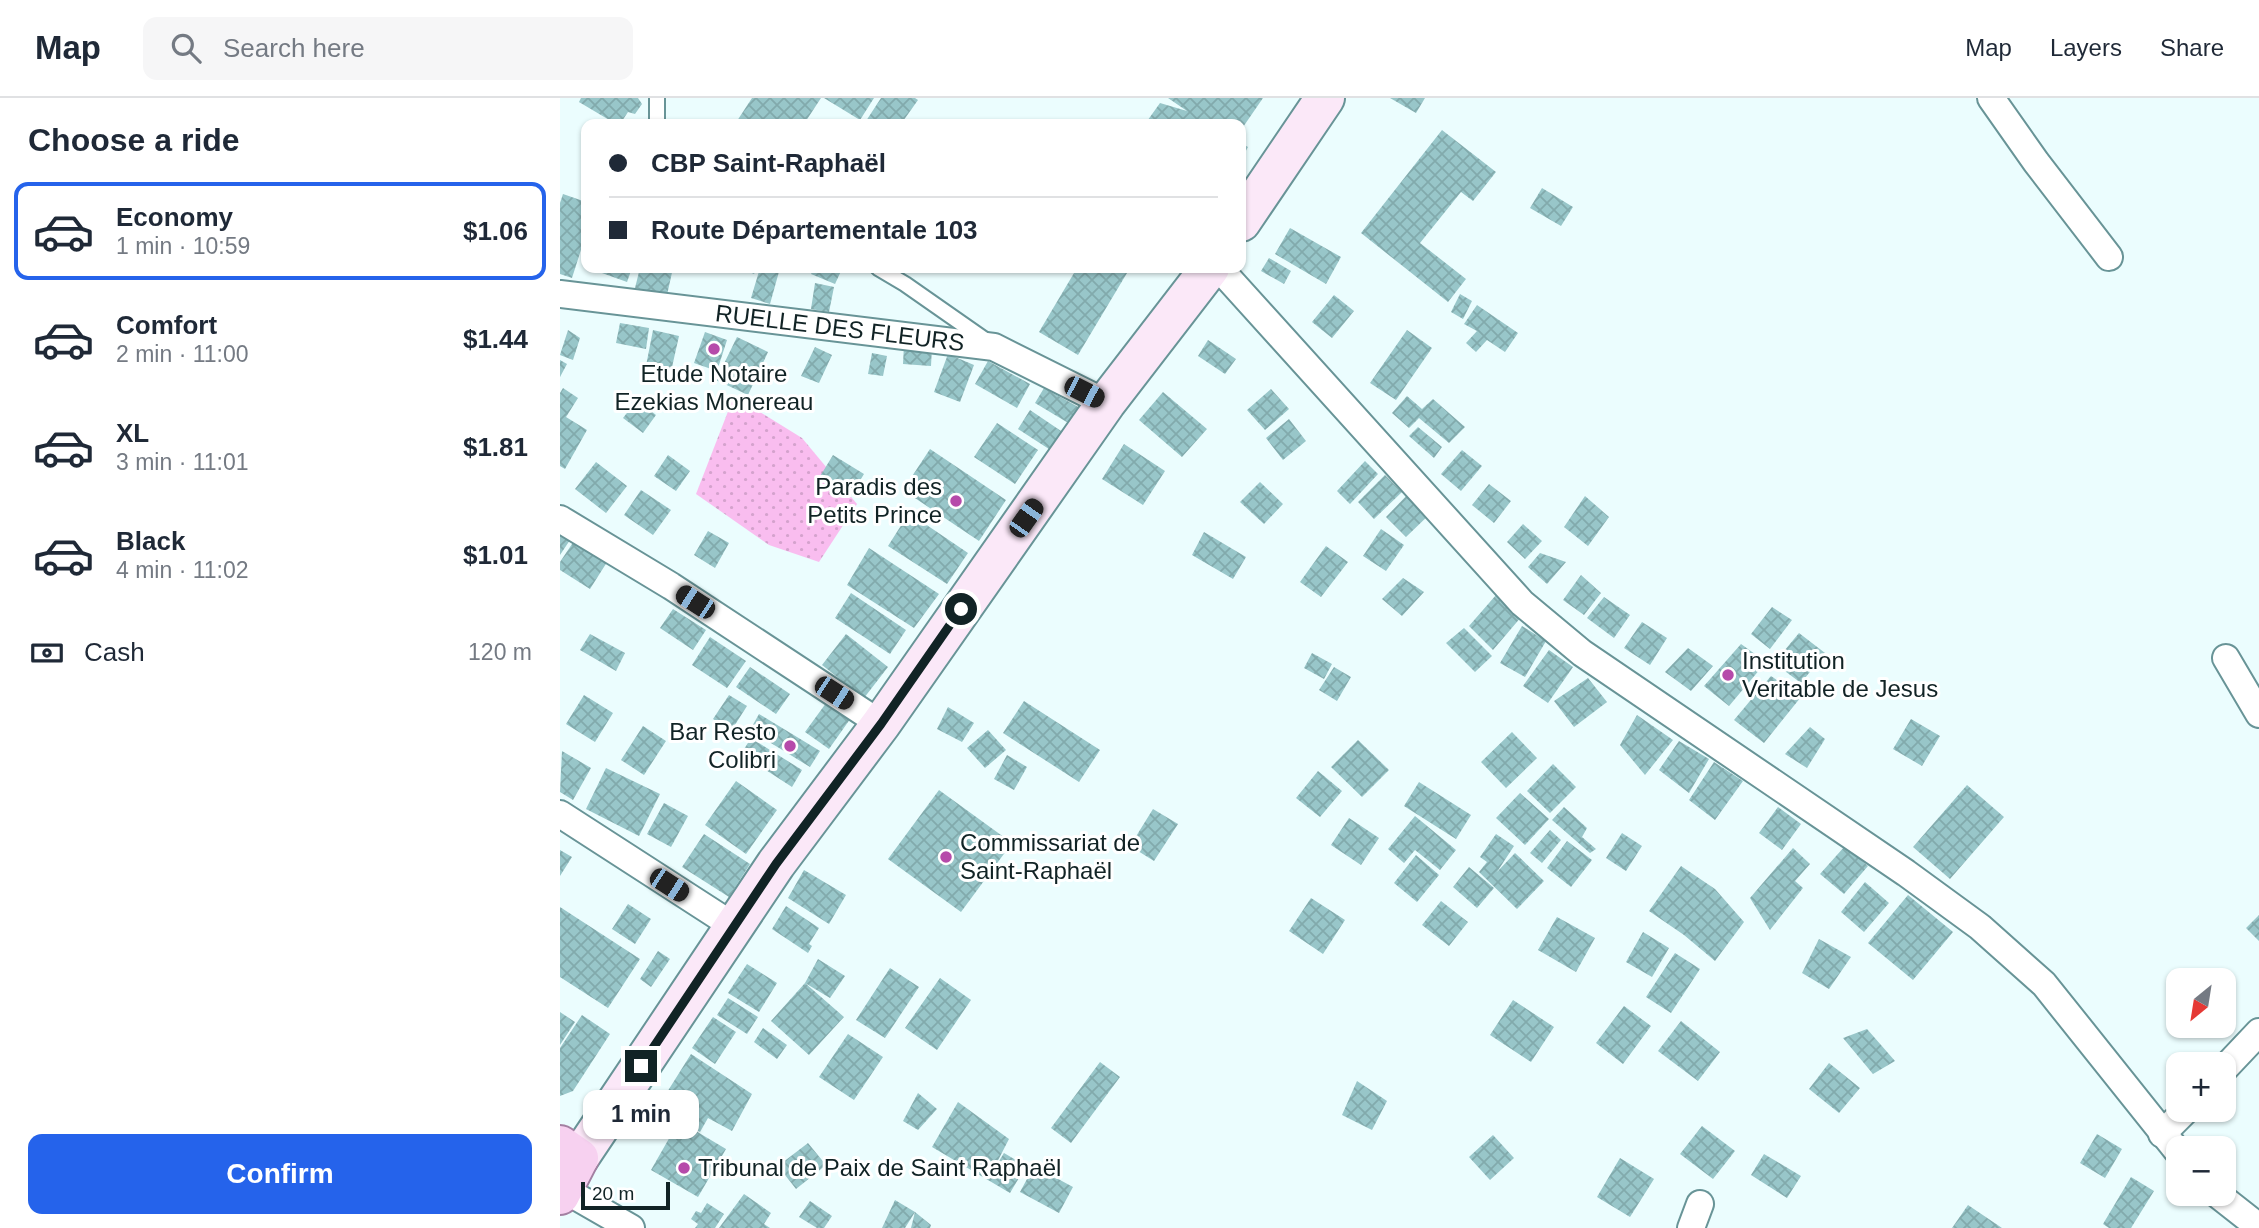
<!DOCTYPE html>
<html lang="en">
<head>
<meta charset="utf-8">
<style>
  body { margin:0; font-family:Helvetica,sans-serif; background:#f6f6f7; color:#1f2937; height:100vh; display:flex; flex-direction:column; font-size:26px; white-space:nowrap }
  * { box-sizing:border-box; margin:0 }
  p { font-size:23px; color:#747a83 }
  .icon { flex:none; width:38px; height:38px; fill:none; stroke:currentColor; stroke-width:2; stroke-linecap:round; stroke-linejoin:round }
  .map { position:relative; flex:1; overflow:hidden }
  .side { display:flex; flex-direction:column; background:#fff; width:560px }
  .side>* { flex:none }
  .top-card { position:absolute; left:21px; top:21px; width:665px; height:154px; border-radius:14px; box-shadow:0 2px 5px #0004; display:grid; align-content:center; height:154px; padding:0 28px; background:#fff }
  .needle { width:46px; rotate:210deg }
  .controls { position:absolute; left:1606px; top:870px; display:grid; gap:14px }
  .controls a { display:grid; place-items:center; width:70px; height:70px; border-radius:14px; background:#fff; box-shadow:0 2px 5px #0004; font-size:35px }
  .scale { position:absolute; left:21px; bottom:18px; width:89px; box-sizing:border-box; padding-left:7px; border:4px solid #112325; border-top:0; font-size:19px; line-height:24px; white-space:nowrap; color:#112325; -webkit-text-stroke:5px #fff; paint-order:stroke }
  .end { position:absolute; width:32px; height:32px; margin:-16px; border:9px solid #112325; background:#fff; box-shadow:0 0 0 4px #fff }
  .from { border-radius:50% }
  .bubble { position:absolute; height:49px; border-radius:14px; background:#fff; box-shadow:0 2px 5px #0004; font-size:23px; font-weight:700; line-height:49px; text-align:center }
  .car { position:absolute; width:21px; height:42px; margin:-21px -10px; border-radius:9px; box-shadow:0 0 5px 2px #0007; background:linear-gradient(#222 24%,#8ab4d8 0 40%,#222 0 76%,#8ab4d8 0 86%,#222 0) }
  .top-card b { display:flex; align-items:center; gap:24px; height:66px; font-size:26px }
  .top-card b+b { border-top:2px solid #e0e1e3 }
  .top-card i { width:18px; height:18px; background:#1f2937 }
  ul { padding:0; list-style:none }
  li { display:flex; align-items:center; gap:21px; height:98px; margin:0 14px 10px; padding:0 14px; border:4px solid transparent; border-radius:14px }
  li div { flex:1 }
  li b { display:block; font-size:26px }
  li em { font-style:normal; font-weight:700 }
  li.active { border-color:#2563eb }
  li>.icon { width:63px; height:63px; stroke-width:1.5 }
  h2 { padding:0 28px; font-size:32px; line-height:84px }
  .pay { display:flex; align-items:center; gap:18px; height:77px; padding:0 28px; font-size:26px }
  .pay p { margin-inline-start:auto }
  .action { display:flex; gap:14px; margin-top:auto; padding:14px 28px }
  .action a { flex:1; height:80px; border-radius:14px; background:#2563eb; color:#fff; font-size:28px; font-weight:700; line-height:80px; text-align:center }
  header { display:flex; align-items:center; gap:42px; box-sizing:border-box; height:98px; padding:0 35px; background:#fff; border-bottom:2px solid #e0e1e3 }
  header strong { font-size:33px }
  nav { display:flex; gap:38px; margin-inline-start:auto; font-size:24px }
  .search { width:490px; height:63px; background:#f6f6f7; display:flex; align-items:center; gap:18px; box-sizing:border-box; padding:0 24px; border-radius:14px; color:#747a83; font-size:26px }
  main { display:flex; flex:1; min-height:0 }
  .map>svg:first-child { display:block }
</style>
</head>
<body>
<header>
<strong>Map</strong>
<div class="search"><svg class="icon" aria-label="search" viewBox="0 0 24 24"><circle cx="10" cy="10" r="6"/><path d="M15 15l6 6"/></svg>Search here</div>
<nav><a>Map</a><a>Layers</a><a>Share</a></nav>
</header>
<main>
<section class="side">
<h2>Choose a ride</h2>
<ul>
<li class="active"><svg class="icon" aria-label="car" viewBox="0 0 24 24"><path d="M5 17H2v-5l4-1 3-4h7l3 4 3 1v5h-3M9 17h6M6 11h13"/><circle cx="7" cy="17" r="2"/><circle cx="17" cy="17" r="2"/></svg><div><b>Economy</b><p>1 min · 10:59</p></div><em>$1.06</em></li>
<li><svg class="icon" aria-label="car" viewBox="0 0 24 24"><path d="M5 17H2v-5l4-1 3-4h7l3 4 3 1v5h-3M9 17h6M6 11h13"/><circle cx="7" cy="17" r="2"/><circle cx="17" cy="17" r="2"/></svg><div><b>Comfort</b><p>2 min · 11:00</p></div><em>$1.44</em></li>
<li><svg class="icon" aria-label="car" viewBox="0 0 24 24"><path d="M5 17H2v-5l4-1 3-4h7l3 4 3 1v5h-3M9 17h6M6 11h13"/><circle cx="7" cy="17" r="2"/><circle cx="17" cy="17" r="2"/></svg><div><b>XL</b><p>3 min · 11:01</p></div><em>$1.81</em></li>
<li><svg class="icon" aria-label="car" viewBox="0 0 24 24"><path d="M5 17H2v-5l4-1 3-4h7l3 4 3 1v5h-3M9 17h6M6 11h13"/><circle cx="7" cy="17" r="2"/><circle cx="17" cy="17" r="2"/></svg><div><b>Black</b><p>4 min · 11:02</p></div><em>$1.01</em></li>
</ul>
<div class="pay"><svg class="icon" aria-label="cash" viewBox="0 0 24 24"><path d="M3 7h18v10H3z"/><circle cx="12" cy="12" r="2"/></svg>Cash<p>120 m</p></div>
<div class="action"><a>Confirm</a></div>
</section>
<div class="map">
<svg width="1699" height="1130" viewBox="0 0 1699 1130">
  <defs>
    <pattern id="park-dots" width="8" height="8" patternUnits="userSpaceOnUse" patternTransform="scale(1.75)"><rect width="8" height="8" fill="#f9bdef"/><path d="M2 2h.1M6 6h.1" fill="none" stroke="#d4a2cd" stroke-width="1.8" stroke-linecap="round"/></pattern>
    <pattern id="building-cross-hatch" width="8" height="8" patternUnits="userSpaceOnUse" patternTransform="scale(1.75)"><rect width="8" height="8" fill="#98c6c9"/><path d="M0 0l8 8M0 8l8-8" fill="none" stroke="#82aaac"/></pattern>
  </defs>
  <rect width="100%" height="100%" fill="#ebfdfe"/>
  <path fill="url(#park-dots)" d="M174,298L242,340L297,406L259,464L209,447L136,396Z"/>
  <path fill="url(#building-cross-hatch)" d="M21,0H78L82,6L75,16L68,14L60,26H56L19,4Z
    M192,0H261L244,26H175Z
    M264,0H314L300,22Z
    M321,0H355L358,2L341,26H311L306,23Z
    M608,0H703L681,32V26H585L600,5L627,13Z
    M830,0H865L856,15Z
    M882,32L936,74L913,103L901,94L860,145L906,181L888,204L801,135Z
    M681,45L688,49L681,62Z
    M982,90L1013,109L1001,128L970,110Z
    M3,96L26,104V136L12,180L0,176V105Z
    M730,130L781,159L766,186L715,156Z
    M709,160L731,173L724,186L701,173Z
    M28,170H72L67,184Z
    M80,170H113L107,197L75,190Z
    M180,170H197L194,176Z
    M200,170H220L210,206L191,200Z
    M254,170H278L282,171L275,186L251,176Z
    M517,170H570L518,257L479,234Z
    M255,185L274,189L269,214L251,211Z
    M900,196L912,203L903,221L891,214Z
    M774,197L794,213L772,240L752,224Z
    M917,207L958,235L945,254L927,242L916,254L906,245L917,233L904,226Z
    M60,225L89,230L86,251L56,245Z
    M8,232L20,240L13,262L0,257Z
    M93,232L119,238L110,278L85,273Z
    M847,232L872,250L836,302L810,285Z
    M145,234L167,242L157,273L134,265Z
    M177,239L208,254L188,297L156,282Z
    M648,242L676,261L665,276L638,258Z
    M344,246L372,249L371,268L343,266Z
    M255,249L272,257L259,285L241,278Z
    M312,255L327,258L323,278L308,276Z
    M388,256L414,267L400,304L374,294Z
    M0,262L7,266L0,279Z
    M428,263L470,286L457,310L415,286Z
    M3,290L18,300L6,319L27,332L5,371L0,368V295Z
    M484,290L520,310L510,326L475,305Z
    M711,291L729,311L705,332L687,312Z
    M603,294L647,331L622,359L579,322Z
    M847,298L862,311L873,301L905,329L889,345L859,320L849,330L832,315Z
    M77,302L96,317L83,335L63,320Z
    M470,312L504,335L492,353L458,331Z
    M729,321L746,343L723,362L706,340Z
    M437,325L478,352L455,386L414,359Z
    M858,329L882,349L874,360L849,338Z
    M564,346L605,373L583,407L542,381Z
    M370,351L446,402L419,443L343,392Z
    M902,352L922,368L901,393L881,376Z
    M108,357L130,373L116,393L94,378Z
    M273,357L304,376L290,399L259,380Z
    M805,363L818,376L790,406L777,393Z
    M36,364L67,388L46,415L15,391Z
    M825,377L842,394L814,421L798,404Z
    M700,384L723,406L704,426L680,404Z
    M929,386L951,403L934,425L912,407Z
    M81,392L111,412L93,437L64,417Z
    M851,393L872,414L846,439L826,419Z
    M1025,398L1049,419L1028,448L1004,429Z
    M349,415L408,455L387,486L328,448Z
    M963,426L982,443L965,461L947,444Z
    M821,431L844,447L826,473L803,458Z
    M0,432L12,439L0,457Z
    M148,433L169,445L155,470L134,457Z
    M644,434L686,459L673,481L632,457Z
    M16,440L49,461L30,491L0,472V464Z
    M766,448L788,464L761,499L740,484Z
    M309,450L379,496L354,530L287,487Z
    M980,455L1006,464L987,486L968,469Z
    M1021,477L1041,495L1024,517L1003,502Z
    M843,480L864,494L842,518L822,501Z
    M291,495L346,532L330,556L275,520Z
    M936,497L962,518L933,552L909,528Z
    M1044,499L1070,517L1054,540L1027,520Z
    M1212,509L1232,522L1210,551L1191,536Z
    M113,511L146,532L133,552L100,530Z
    M1082,524L1107,540L1090,567L1064,550Z
    M962,528L986,543L965,579L940,565Z
    M904,530L932,558L915,574L886,545Z
    M1239,535L1265,555L1241,585L1214,565Z
    M30,536L65,555L56,573L20,552Z
    M286,536L328,569L304,600L262,567Z
    M150,539L186,563L167,590L132,567Z
    M1181,546L1206,564L1169,608L1144,588Z
    M1128,550L1153,568L1131,593L1105,574Z
    M989,552L1013,569L988,605L963,588Z
    M752,555L772,566L764,581L744,570Z
    M190,569L230,596L216,616L176,589Z
    M774,569L791,579L777,603L759,592Z
    M1211,578L1241,599L1204,645L1174,622Z
    M1028,580L1047,604L1014,629L994,603Z
    M24,597L53,615L35,644L6,626Z
    M169,597L187,608L171,633L153,621Z
    M269,601L293,617L269,651L245,634Z
    M464,603L540,652L519,684L443,635Z
    M388,609L414,625L402,644L377,631Z
    M199,616L260,653L250,669L190,632Z
    M1077,617L1113,642L1085,677L1060,647Z
    M1351,621L1380,638L1362,668L1333,651Z
    M83,628L106,643L84,677L61,662Z
    M1250,629L1265,641L1247,670L1225,656Z
    M428,632L446,652L425,670L407,650Z
    M952,634L977,660L946,690L921,664Z
    M191,640L242,672L232,689L181,656Z
    M798,642L829,672L802,699L771,669Z
    M1119,643L1149,661L1129,695L1099,672Z
    M2,653L31,670L13,702L0,694Z
    M447,657L467,669L454,692L434,681Z
    M1154,664L1183,683L1155,722L1129,702Z
    M993,666L1016,689L990,715L967,693Z
    M46,670L100,696L79,738L26,711Z
    M758,673L782,693L760,719L736,700Z
    M176,683L217,712L186,756L145,727Z
    M859,684L911,717L896,741L844,708Z
    M1407,687L1444,719L1390,781L1353,749Z
    M379,692L452,745L401,814L328,761Z
    M960,695L989,721L965,747L936,720Z
    M104,705L128,718L111,749L87,736Z
    M1004,709L1027,730L1022,739L1036,751L1030,755L992,722Z
    M1218,709L1241,726L1222,752L1199,735Z
    M593,711L618,726L594,763L570,748Z
    M855,718L896,752L880,772L855,752L844,765L828,751Z
    M789,720L819,740L801,767L771,747Z
    M990,732L1001,742L982,765L970,755Z
    M1062,735L1082,748L1066,773L1046,760Z
    M144,736L190,766L169,799L122,769Z
    M936,736L954,748L937,774L955,755L984,783L957,811L919,774L927,764L920,759Z
    M1007,743L1032,762L1011,789L987,770Z
    M1285,748L1308,768L1284,796L1260,776Z
    M1233,750L1250,766L1235,783L1243,790L1210,832L1190,800Z
    M0,752L12,759L0,778Z
    M856,757L879,777L857,804L834,785Z
    M1121,768L1155,791L1184,824L1155,863L1124,837L1089,813Z
    M909,769L934,790L917,810L893,789Z
    M244,772L286,797L269,826L228,800Z
    M1305,784L1329,805L1304,834L1281,814Z
    M1348,797L1393,834L1353,882L1308,845Z
    M751,800L785,822L763,856L729,833Z
    M881,803L908,824L889,848L862,827Z
    M68,806L91,821L75,846L52,831Z
    M226,808L259,830L249,846L252,848L248,855L212,831Z
    M0,809L80,861L48,910L0,879Z
    M1699,817V843L1686,830Z
    M997,819L1035,840L1016,874L978,852Z
    M1083,834L1109,850L1092,879L1066,864Z
    M1259,841L1291,859L1269,891L1242,875Z
    M98,853L110,861L91,889L80,881Z
    M1115,855L1140,871L1111,915L1086,899Z
    M258,861L285,878L270,900L245,885L284,919L249,957L211,923L245,885Z
    M187,866L217,885L199,914L168,895Z
    M330,870L359,889L325,940L296,922Z
    M380,880L411,902L377,952L345,930Z
    M168,900L198,919L187,936L157,917Z
    M953,902L994,929L971,964L930,937Z
    M1064,908L1091,928L1063,966L1036,945Z
    M0,914L15,924L0,947Z
    M22,917L50,936L13,993L0,998V950Z
    M153,919L176,934L155,966L132,950Z
    M1121,923L1160,954L1138,983L1098,953Z
    M203,930L227,947L217,961L194,944Z
    M1307,931L1335,963L1313,976L1283,940Z
    M288,936L323,959L294,1002L259,979Z
    M131,956L192,996L172,1033L148,1020L140,1034L99,1007Z
    M540,964L560,979L511,1045L491,1030Z
    M1269,965L1300,990L1279,1015L1249,991Z
    M797,983L827,1003L812,1032L782,1017Z
    M358,995L377,1011L358,1032L343,1023Z
    M398,1004L449,1041L431,1076L444,1055L466,1068L450,1095L372,1049Z
    M119,1023L166,1051L138,1099L91,1072Z
    M1142,1028L1175,1053L1153,1081L1120,1056Z
    M1537,1036L1562,1051L1545,1080L1520,1065Z
    M933,1037L954,1060L930,1082L909,1059Z
    M248,1045L266,1067L236,1091L218,1068Z
    M1204,1056L1241,1078L1227,1100L1191,1077Z
    M1060,1060L1094,1081L1070,1119L1037,1099Z
    M474,1068L513,1089L499,1115L460,1094Z
    M1571,1079L1594,1093L1571,1130H1549L1543,1126Z
    M184,1096L211,1115L204,1126L210,1130H159Z
    M335,1102L355,1114L371,1127L370,1130H351L355,1114L345,1130H322Z
    M250,1103L272,1118L264,1130H257L239,1119Z
    M147,1105L164,1116L155,1130H135L138,1126L131,1121L136,1113L141,1115Z
    M1408,1107L1442,1130H1392Z"/>
  <g fill="none" stroke-linecap="round" stroke-linejoin="round">
    <defs>
      <path id="service" d="M97,26V0
        M318,170L345,186L428,244"/>
      <g id="minor">
        <path d="M1431,0L1476,64L1549,159"/>
        <path d="M659,170L962,505L1022,555L1346,775L1420,829L1484,886L1619,1055"/>
        <path id="s1" d="M0,196L434,249L546,305"/>
        <path d="M0,421L111,488L321,626"/>
        <path d="M1666,560L1699,616"/>
        <path d="M0,716L175,829"/>
        <path d="M1664,971L1699,934"/>
        <path d="M1602,1036L1626,1012"/>
        <path d="M3,1091L71,1130"/>
        <path d="M1657,1096L1699,1129"/>
        <path d="M1131,1130L1140,1106"/>
      </g>
      <path id="secondary" d="M681,124L765,0
        M19,1060L216,766L321,626L546,305L650,170"/>
      <path id="primary" d="M0,1047L19,1060L0,1097"/>
    </defs>
    <use href="#service" stroke="#689497" stroke-width="18"/>
    <use href="#minor" stroke="#689497" stroke-width="30"/>
    <use href="#secondary" stroke="#689497" stroke-width="42"/>
    <use href="#primary" stroke="#a380a2" stroke-width="42"/>
    <use href="#service" stroke="#fff" stroke-width="14"/>
    <use href="#minor" stroke="#fff" stroke-width="26"/>
    <use href="#secondary" stroke="#fbe8f8" stroke-width="38"/>
    <use href="#primary" stroke="#f7d1f0" stroke-width="38"/>
  </g>
  <g fill="none" stroke-linecap="round" stroke-linejoin="round">
    <path stroke="#112325" stroke-width="9" d="M81,968L216,766L321,626L401,511"/>
  </g>
  <g fill="#b64aaa" stroke="#fff" stroke-width="2.5">
    <circle cx="154" cy="251" r="7"/>
    <circle cx="396" cy="403" r="7"/>
    <circle cx="1168" cy="577" r="7"/>
    <circle cx="230" cy="648" r="7"/>
    <circle cx="386" cy="759" r="7"/>
    <circle cx="124" cy="1070" r="7"/>
  </g>
  <g text-anchor="middle" stroke-width="6" stroke-linejoin="round" paint-order="stroke">
    <g font-size="24" fill="#112325" stroke="#fff">
      <text dy="8" stroke="none"><textPath href="#s1" startOffset="282">RUELLE DES FLEURS</textPath></text>
    </g>
    <g font-size="24" fill="#112325" stroke="#fff" text-anchor="start">
      <text x="154" y="284" text-anchor="middle">Etude Notaire<tspan x="154" dy="28">Ezekias Monereau</tspan></text>
      <text x="382" y="397" text-anchor="end">Paradis des<tspan x="382" dy="28">Petits Prince</tspan></text>
      <text x="1182" y="571">Institution<tspan x="1182" dy="28">Veritable de Jesus</tspan></text>
      <text x="216" y="642" text-anchor="end">Bar Resto<tspan x="216" dy="28">Colibri</tspan></text>
      <text x="400" y="753">Commissariat de<tspan x="400" dy="28">Saint-Raphaël</tspan></text>
      <text x="138" y="1078">Tribunal de Paix de Saint Raphaël</text>
    </g>
  </g>
</svg>
<div class="controls">
<a><svg class="needle" viewBox="-14 -14 28 28"><path d="M0-13l5 13h-10z" fill="#e53935"/><path d="M0 13l5-13h-10z" fill="#747a83"/></svg></a>
<a>+</a>
<a>−</a>
</div>
<div class="scale">20 m</div>
<i class="end from" style="left:401px;top:511px"></i>
<i class="end" style="left:81px;top:968px"></i>
<div class="bubble" style="left:23px;top:992px;width:116px">1 min</div>
<i class="car" style="left:524px;top:294px;rotate:117deg"></i>
<i class="car" style="left:466px;top:420px;rotate:35deg"></i>
<i class="car" style="left:135px;top:504px;rotate:303deg"></i>
<i class="car" style="left:274px;top:595px;rotate:123deg"></i>
<i class="car" style="left:109px;top:787px;rotate:123deg"></i>
<div class="top-card">
<b><i class="from"></i>CBP Saint-Raphaël</b>
<b><i></i>Route Départementale 103</b>
</div>
</div>
</main>
</body>
</html>
